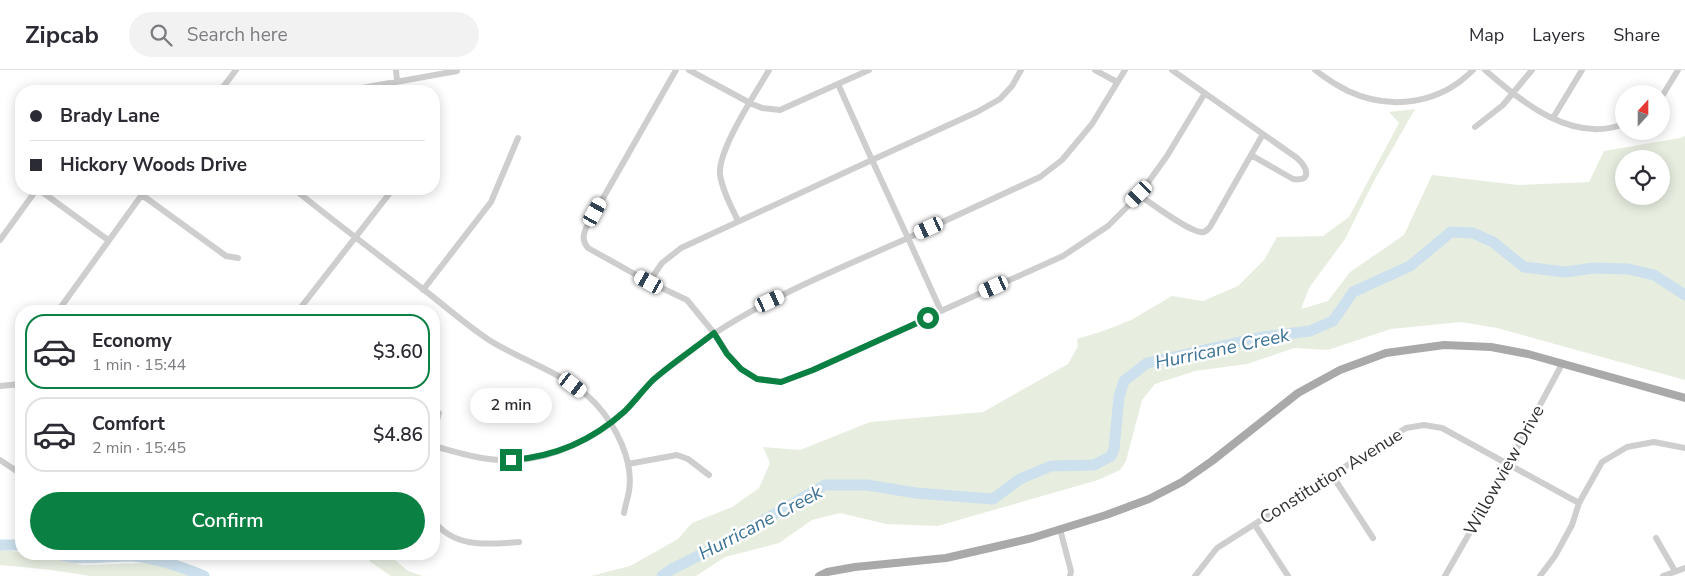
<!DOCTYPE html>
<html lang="en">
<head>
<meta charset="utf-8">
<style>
  body { margin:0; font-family:"Nunito Sans",sans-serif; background:#f2f2f3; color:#2b2b33; height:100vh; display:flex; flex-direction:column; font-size:19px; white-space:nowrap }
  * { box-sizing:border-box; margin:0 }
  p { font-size:16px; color:#7c7c81 }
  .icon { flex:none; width:28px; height:28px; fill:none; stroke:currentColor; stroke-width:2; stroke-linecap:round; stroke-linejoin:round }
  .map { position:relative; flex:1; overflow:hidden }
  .drawer { position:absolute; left:15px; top:235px; width:425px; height:255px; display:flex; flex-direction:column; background:#fff; border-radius:20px; box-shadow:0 2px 12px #0003 }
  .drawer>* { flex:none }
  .banner { position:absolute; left:15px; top:15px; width:425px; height:110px; border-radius:20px; box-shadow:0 2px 12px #0003; display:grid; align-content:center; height:110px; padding:0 15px; background:#fff }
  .needle { width:32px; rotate:21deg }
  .fabs { position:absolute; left:1615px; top:15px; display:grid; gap:10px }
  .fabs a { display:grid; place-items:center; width:55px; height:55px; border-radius:50%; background:#fff; box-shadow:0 2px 12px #0003; font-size:25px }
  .end { position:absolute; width:22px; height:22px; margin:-11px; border:6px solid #0b8043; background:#fff; box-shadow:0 0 0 2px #fff }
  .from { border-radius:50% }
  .bubble { position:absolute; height:35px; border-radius:18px; background:#fff; box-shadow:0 2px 12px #0003; font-size:16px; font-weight:600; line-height:35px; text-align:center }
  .car { position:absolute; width:15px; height:30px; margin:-15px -8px; border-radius:6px; box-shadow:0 0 4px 1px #0007; background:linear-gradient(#fff 24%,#345 0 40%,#fff 0 76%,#345 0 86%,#fff 0) }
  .banner b { display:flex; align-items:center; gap:18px; height:48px; font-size:19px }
  .banner b+b { border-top:1px solid #e1e1e2 }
  .banner i { width:12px; height:12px; background:#2b2b33 }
  ul { padding:9px 0 0; list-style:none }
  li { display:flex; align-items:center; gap:15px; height:75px; margin:0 10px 8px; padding:0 5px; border:2px solid #e1e1e2; border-radius:20px }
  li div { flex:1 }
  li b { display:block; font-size:19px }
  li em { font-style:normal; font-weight:600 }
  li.on { border-color:#0b8043 }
  li>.icon { width:45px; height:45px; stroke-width:1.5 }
  .primary-button { display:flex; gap:10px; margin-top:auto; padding:10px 15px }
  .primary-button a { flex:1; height:58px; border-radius:30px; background:#0b8043; color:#fff; font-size:20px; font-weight:600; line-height:58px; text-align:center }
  header { display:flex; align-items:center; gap:30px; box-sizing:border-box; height:70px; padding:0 25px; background:#fff; border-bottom:1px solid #e1e1e2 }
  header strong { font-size:24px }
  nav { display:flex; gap:28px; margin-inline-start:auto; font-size:18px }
  .search { width:350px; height:45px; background:#f2f2f3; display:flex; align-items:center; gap:12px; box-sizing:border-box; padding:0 18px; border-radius:28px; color:#7c7c81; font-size:19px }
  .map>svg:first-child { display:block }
</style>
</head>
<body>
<header>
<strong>Zipcab</strong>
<div class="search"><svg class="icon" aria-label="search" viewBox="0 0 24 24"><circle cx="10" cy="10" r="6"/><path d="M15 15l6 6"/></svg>Search here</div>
<nav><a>Map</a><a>Layers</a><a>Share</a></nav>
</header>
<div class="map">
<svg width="1685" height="506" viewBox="0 0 1685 506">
  <rect width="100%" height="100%" fill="#fff"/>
  <path fill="#e7eee0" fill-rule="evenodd" d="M1415,39L1374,111L1345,169L1309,218L1301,239L1328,231L1350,202L1404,165L1432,105L1519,115L1589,112L1604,81L1680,68L1685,66V310L1497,258L1461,252L1391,259L1328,280L1294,278L1247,294L1195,301L1155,314L1142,330L1126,391L1120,400L1098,410L938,456L886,454L840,443L812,450L779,473L725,487L696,506H591L630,496L678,469L692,453L732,437L759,418L770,393L763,377L800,380L870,352L983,342L1068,294L1078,276L1077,269L1106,260L1131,250L1172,226L1203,231L1238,216L1264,190L1277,167L1323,166L1349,147L1399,53L1389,42ZM1624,89H1661V126H1624Z
    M0,480L21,482V484H45L83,495L153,493L191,506H90L52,500L0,495Z
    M378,484H388L408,501L423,506H391L369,491Z"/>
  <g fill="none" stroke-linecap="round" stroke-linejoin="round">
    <path stroke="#cce0ed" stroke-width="11" d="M0,475H21
      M59,484C82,492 109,485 133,486C157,488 182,497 204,506
      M662,506L672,499L724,473L825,415H867L916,423L993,429L1020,409L1051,396L1094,395L1111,386L1114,379L1119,327L1124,311L1147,293L1262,267L1310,261L1333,251L1353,222L1410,196L1451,162L1473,163L1493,172L1524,197L1565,202L1594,198L1628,199L1654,205L1685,225"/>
    <path stroke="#cecece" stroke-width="6" d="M396,0L397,11
      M676,0L586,158C583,166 582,171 588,178L649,212L687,230L714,263L727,283L741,299L757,309L781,312L813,300L913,255L941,241L1063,186L1108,156L1139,125C1151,133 1188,161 1201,162C1205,163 1207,160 1210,157L1251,85L1293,109C1313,112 1307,97 1297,88L1172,0
      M689,0L750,33L762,38L780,40L869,0
      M1095,0L1117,12
      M1315,0C1325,8 1336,15 1348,21C1391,41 1440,34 1473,0
      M1485,0C1522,32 1572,74 1624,54
      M838,14L872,90L977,42L1000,29L1012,16L1021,0
      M220,21L236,0
      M345,21L457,1
      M1661,28L1678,0
      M1553,48L1582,0
      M1475,57L1503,35L1532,0
      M1251,85L1263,64
      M38,119L108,170
      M294,119C336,153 380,186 423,219C445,236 466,255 489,270C524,292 568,304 596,334C616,356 634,391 629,421C628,428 625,436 624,443
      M142,125L226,186L238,188
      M1139,125L1167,86L1205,23
      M738,151C731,136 722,120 720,104C718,79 756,23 769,0
      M0,170L37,119
      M423,220L491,132L518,68
      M58,241L146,119
      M298,241L393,119
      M941,241L908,168L1040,107L1062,90L1092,54L1125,0
      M0,316L21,314
      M434,360L439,343
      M434,376C452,381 470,387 489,389C538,396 588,374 624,342C634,332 642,321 652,311C660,303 670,297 679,290C691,281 702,271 715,263C775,224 843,197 908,168L872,90L681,178L662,193L649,212
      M0,390L21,404
      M628,394L677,385L688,389L709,405
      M1332,405L1373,468
      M434,451C455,479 489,474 519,472
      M1255,455L1288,506
      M1060,459L1071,501L1070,506
      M1656,468L1675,501
      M1195,506L1217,478L1406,358L1424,355L1442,358L1579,433
      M1445,506L1508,395L1562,294
      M1540,506L1555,486L1572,455L1579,433L1602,392L1627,377L1654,372L1685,378
      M1663,506L1685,498"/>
    <path stroke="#a9a9a9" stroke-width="8" d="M819,506L827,502L855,497L946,488L994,477L1032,468L1106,445L1149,429L1182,412L1212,391L1298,323L1340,300L1386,283L1444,275L1491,277L1528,284L1685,328"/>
  </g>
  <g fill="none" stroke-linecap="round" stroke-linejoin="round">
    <path stroke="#0b8043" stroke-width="6" d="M511,390C554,387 593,370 625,341C635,331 643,320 653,310C672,293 694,279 714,263L727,284L741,299L757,309L781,312L813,300L928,248"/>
  </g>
  <g text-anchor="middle" stroke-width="5" stroke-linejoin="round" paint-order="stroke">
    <g font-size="18" fill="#313131" stroke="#fff">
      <text transform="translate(1504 400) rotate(-61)" y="6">Willowview Drive</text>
      <text transform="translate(1331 406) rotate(-32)" y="6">Constitution Avenue</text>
    </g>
    <g font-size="19" font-style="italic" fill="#3d7396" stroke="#fff">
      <text transform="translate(1222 278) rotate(-12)" y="7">Hurricane Creek</text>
      <text transform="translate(760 452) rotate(-28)" y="7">Hurricane Creek</text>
    </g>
  </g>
</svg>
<div class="fabs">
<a><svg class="needle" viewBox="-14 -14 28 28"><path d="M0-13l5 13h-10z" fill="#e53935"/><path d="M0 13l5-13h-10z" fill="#7c7c81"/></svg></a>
<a><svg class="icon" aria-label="locate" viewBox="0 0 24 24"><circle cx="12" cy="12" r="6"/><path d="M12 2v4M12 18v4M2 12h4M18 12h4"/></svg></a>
</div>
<i class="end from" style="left:928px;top:248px"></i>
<i class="end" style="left:511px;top:390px"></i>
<div class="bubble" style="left:470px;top:318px;width:82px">2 min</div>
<i class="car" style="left:1139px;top:124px;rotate:225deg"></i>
<i class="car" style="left:595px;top:142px;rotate:29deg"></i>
<i class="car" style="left:929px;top:158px;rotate:245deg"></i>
<i class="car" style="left:649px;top:212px;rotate:299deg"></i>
<i class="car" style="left:994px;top:217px;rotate:246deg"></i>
<i class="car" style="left:770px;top:231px;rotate:65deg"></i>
<i class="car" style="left:573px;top:315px;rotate:127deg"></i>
<div class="banner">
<b><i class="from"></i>Brady Lane</b>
<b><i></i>Hickory Woods Drive</b>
</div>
<section class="drawer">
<ul>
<li class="on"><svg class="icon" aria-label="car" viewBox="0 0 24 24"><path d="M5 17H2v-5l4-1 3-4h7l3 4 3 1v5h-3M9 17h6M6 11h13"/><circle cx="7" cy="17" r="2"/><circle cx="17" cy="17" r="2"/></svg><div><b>Economy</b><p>1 min · 15:44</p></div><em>$3.60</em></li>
<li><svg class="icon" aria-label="car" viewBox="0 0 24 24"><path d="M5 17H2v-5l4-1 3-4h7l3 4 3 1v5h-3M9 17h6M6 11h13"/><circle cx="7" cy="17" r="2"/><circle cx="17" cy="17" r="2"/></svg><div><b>Comfort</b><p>2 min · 15:45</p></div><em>$4.86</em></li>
</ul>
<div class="primary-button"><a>Confirm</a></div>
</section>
</div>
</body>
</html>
